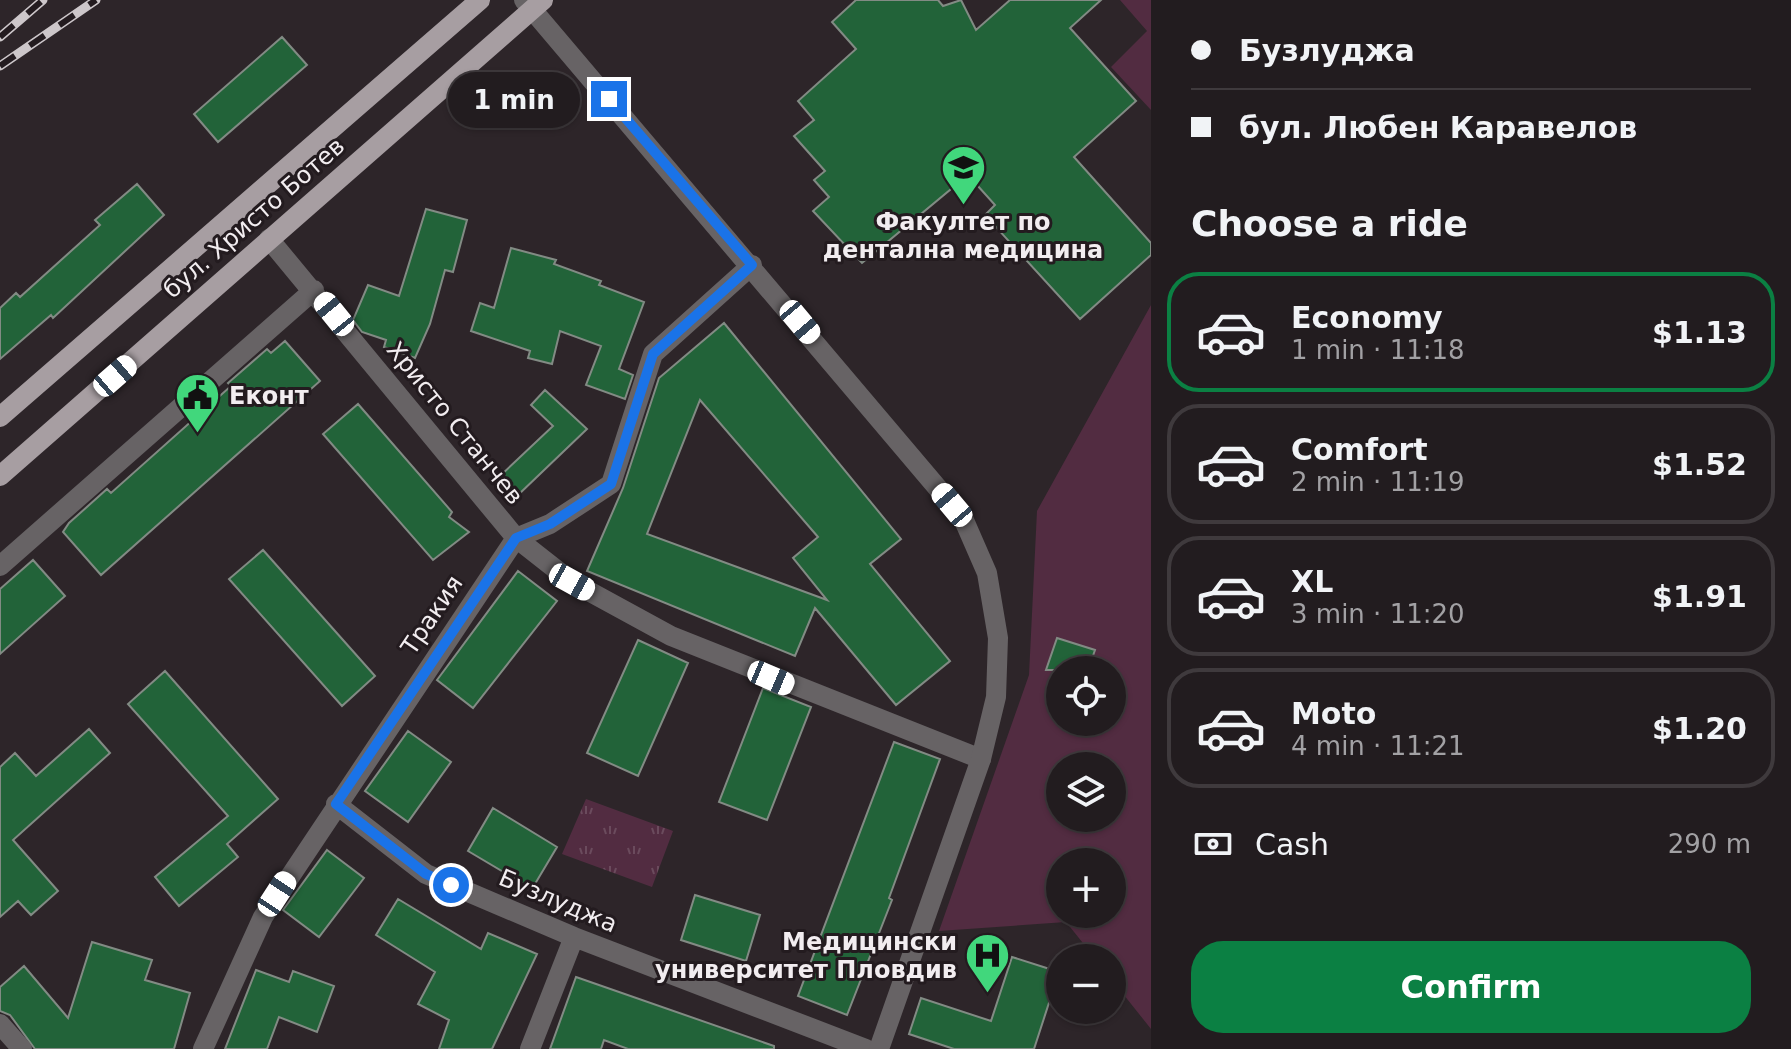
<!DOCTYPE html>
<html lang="en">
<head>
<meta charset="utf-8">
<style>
  body { margin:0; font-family:"DejaVu Sans",sans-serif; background:#2a2528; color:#f1f3f6; height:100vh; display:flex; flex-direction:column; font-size:30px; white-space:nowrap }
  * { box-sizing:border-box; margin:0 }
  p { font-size:26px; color:#a2a1a4 }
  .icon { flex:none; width:44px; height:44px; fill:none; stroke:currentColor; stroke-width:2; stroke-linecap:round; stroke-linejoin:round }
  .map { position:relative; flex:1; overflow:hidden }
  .drawer { display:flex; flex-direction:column; background:#221c1f; width:640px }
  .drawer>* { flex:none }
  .banner { display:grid; align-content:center; height:176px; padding:0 40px; background:#221c1f }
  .controls { position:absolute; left:1046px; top:656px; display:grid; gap:16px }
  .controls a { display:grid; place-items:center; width:80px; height:80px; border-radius:50%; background:#221c1f; box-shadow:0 2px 6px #0004,0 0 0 2px #3f3a3d; font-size:40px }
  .end { position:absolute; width:36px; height:36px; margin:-18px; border:10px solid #1a73e8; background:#fff; box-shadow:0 0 0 4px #fff }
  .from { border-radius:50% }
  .bubble { position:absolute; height:56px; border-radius:28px; background:#221c1f; box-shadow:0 2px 6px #0004,0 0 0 2px #3f3a3d; font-size:26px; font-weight:600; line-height:56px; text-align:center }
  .car { position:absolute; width:24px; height:48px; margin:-24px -12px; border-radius:10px; box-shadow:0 0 6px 2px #0007; background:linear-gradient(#fff 24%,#345 0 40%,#fff 0 76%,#345 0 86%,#fff 0) }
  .banner b { display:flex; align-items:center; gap:28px; height:76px; font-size:30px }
  .banner b+b { border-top:2px solid #3f3a3d }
  .banner i { width:20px; height:20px; background:#f1f3f6 }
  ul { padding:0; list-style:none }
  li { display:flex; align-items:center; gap:24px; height:120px; margin:0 16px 12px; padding:0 24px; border:4px solid #3f3a3d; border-radius:32px }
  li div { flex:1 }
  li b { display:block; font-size:30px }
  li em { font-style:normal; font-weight:600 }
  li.current { border-color:#0b8043 }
  li>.icon { width:72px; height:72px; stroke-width:1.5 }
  h2 { padding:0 40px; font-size:36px; line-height:96px }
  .pay { display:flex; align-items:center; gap:20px; height:88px; padding:0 40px; font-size:30px }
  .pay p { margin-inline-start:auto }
  .action { display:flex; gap:16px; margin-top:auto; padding:16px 40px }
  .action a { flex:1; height:92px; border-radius:32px; background:#0b8043; color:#fff; font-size:32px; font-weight:600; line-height:92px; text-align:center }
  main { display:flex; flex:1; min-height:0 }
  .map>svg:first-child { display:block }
</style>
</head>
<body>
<main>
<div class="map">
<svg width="1151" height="1049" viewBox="0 0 1151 1049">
  <defs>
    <pattern id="grass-tufts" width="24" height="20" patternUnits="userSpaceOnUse" patternTransform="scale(2)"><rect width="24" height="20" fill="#522c41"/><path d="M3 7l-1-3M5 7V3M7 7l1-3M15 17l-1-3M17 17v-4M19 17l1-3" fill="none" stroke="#6b4b5d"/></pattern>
  </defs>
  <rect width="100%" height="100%" fill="#2d2529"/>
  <path fill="url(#grass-tufts)" d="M586,799L673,831L652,887L562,854Z"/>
  <path fill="#522c41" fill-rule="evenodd" d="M1120,0H1151V110L1111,67L1147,31Z
    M1151,305V1029L1112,980V958H1095L1066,922L939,931L1029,675L1037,511ZM1060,670H1112V722H1060ZM1060,766H1112V818H1060ZM1060,862H1112V914H1060Z"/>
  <path fill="#226339" stroke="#828b84" stroke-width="2" fill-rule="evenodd" d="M856,0H938L943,6L961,0L976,30L1010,0H1101L1070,28L1136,101L1074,157L1151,243V255L1080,319L985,215L995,205L968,175L862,263L813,211L829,197L814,180L825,171L794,136L814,120L798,101L856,49L832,22Z
    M282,37L307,65L218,142L194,114Z
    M137,184L164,215L53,318L51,315L0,359V308L16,293L20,297L100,225L95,220Z
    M426,209L467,220L453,272L445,270L430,324L415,358L384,347L386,340L362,332L353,320L368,285L399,296Z
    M511,248L556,260L554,264L601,281L599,285L644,302L619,369L633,375L625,399L586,385L601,346L560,331L552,364L528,358L530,351L471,331L480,303L494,308Z
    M724,323L901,539L870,564L950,661L896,705L815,608L795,656L587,571L623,488L659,378ZM700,400L818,537L793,558L827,600L647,534Z
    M285,341L320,381L101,575L63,532L69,523L107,489L111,493L231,386L228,383L267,349L271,353Z
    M545,390L587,429L518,495L500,476L553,426L531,405Z
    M358,404L452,512L449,517L469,532L433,560L323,434Z
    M263,550L375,676L342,706L229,579Z
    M33,560L65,596L0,654V589Z
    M518,571L557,601L473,708L437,680Z
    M1057,638L1095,650L1088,670H1046Z
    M638,640L688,663L638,776L587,753Z
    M165,671L278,799L227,844L238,857L179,906L155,877L228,816L128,704Z
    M763,688L811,707L767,820L719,802Z
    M89,729L110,753L13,840L58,891L31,915L18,901L0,917V767L15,753L36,776Z
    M408,731L451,762L408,822L365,791Z
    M894,742L940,759L889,898L892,900L847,1015L798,996Z
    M493,808L557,847L532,889L468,851Z
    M327,850L364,878L319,937L283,910Z
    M695,895L760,915L746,961L681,940Z
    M398,899L481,949L488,933L537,954L492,1049H439L449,1020L418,1004L435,972L376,935Z
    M92,942L152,960L145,980L190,993L174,1049H35L10,1015L0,1011V987L24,966L68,1018Z
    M1012,957L1059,972L1034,1049H954L909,1034L921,998L991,1021Z
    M256,970L289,982L293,971L334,986L317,1032L279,1017L267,1049H225Z
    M576,977L774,1046V1049H628L604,1040L601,1049H550Z"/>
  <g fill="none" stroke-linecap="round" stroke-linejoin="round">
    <path stroke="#676365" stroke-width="20" d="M269,239L516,538L572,582L671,636L981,759
      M0,566L314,290
      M336,804L426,874L574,937L866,1049
      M0,1024L22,1049
      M203,1049L263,917L516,538L550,524L611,484L653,354L752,265
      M530,1049L574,937"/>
    <path stroke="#676365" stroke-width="20" d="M524,0L963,518L987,573L998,638L996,697L981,759L879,1049"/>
    <path stroke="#a79ea2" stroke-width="20" d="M0,417L480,0
      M0,476L543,0"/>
    <defs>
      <path id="rail" d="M0,37L43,0
        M0,66L96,0"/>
    </defs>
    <use href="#rail" stroke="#cdc7ca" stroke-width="9"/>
    <use href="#rail" stroke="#231b1f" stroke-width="6" stroke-dasharray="18" stroke-linecap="butt"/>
  </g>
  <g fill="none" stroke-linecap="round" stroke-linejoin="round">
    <path stroke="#1a73e8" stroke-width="10" d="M451,885L426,874L336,804L516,538L550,524L611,484L653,354L752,265L609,99"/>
  </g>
  <defs>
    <symbol id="university-pin" viewBox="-11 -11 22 30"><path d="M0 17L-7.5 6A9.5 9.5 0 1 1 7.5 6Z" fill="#41d77c" stroke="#231b1f"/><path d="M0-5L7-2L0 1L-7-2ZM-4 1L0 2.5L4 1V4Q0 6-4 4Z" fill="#111"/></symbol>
    <symbol id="civic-pin" viewBox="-11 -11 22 30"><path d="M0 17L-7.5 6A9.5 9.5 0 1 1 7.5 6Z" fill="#41d77c" stroke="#231b1f"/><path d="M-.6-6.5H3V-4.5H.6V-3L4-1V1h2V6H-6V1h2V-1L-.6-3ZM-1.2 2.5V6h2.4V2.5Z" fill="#111"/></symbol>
    <symbol id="hospital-pin" viewBox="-11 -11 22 30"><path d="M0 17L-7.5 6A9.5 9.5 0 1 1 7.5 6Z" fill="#41d77c" stroke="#231b1f"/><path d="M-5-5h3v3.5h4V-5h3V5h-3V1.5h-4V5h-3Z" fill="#111"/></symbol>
  </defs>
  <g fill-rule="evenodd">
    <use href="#university-pin" x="938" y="142" width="51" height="69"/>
    <use href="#civic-pin" x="172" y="370" width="51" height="69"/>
    <use href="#hospital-pin" x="962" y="930" width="51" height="69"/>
  </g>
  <g text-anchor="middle" stroke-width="6" stroke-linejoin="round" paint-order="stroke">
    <g font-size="24" fill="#f2edf0" stroke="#231b1f">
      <text transform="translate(254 218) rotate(-41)" y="8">бул. Христо Ботев</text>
      <text transform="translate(455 423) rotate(51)" y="8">Христо Станчев</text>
      <text transform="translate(432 615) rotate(-56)" y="8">Тракия</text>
      <text transform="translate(558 901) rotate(23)" y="8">Бузлуджа</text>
    </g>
    <g font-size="24" font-weight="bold" fill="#f2edf0" stroke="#231b1f">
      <text x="963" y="230">Факултет по<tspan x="963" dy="28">дентална медицина</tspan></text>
      <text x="229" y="404" text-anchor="start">Еконт</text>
      <text x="957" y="950" text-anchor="end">Медицински<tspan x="957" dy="28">университет Пловдив</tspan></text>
    </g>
  </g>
</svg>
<div class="controls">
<a><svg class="icon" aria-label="locate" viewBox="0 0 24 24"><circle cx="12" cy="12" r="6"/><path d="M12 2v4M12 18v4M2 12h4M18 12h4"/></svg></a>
<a><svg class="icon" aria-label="layers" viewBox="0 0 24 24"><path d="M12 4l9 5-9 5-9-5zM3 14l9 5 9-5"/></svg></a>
<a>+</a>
<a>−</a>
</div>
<i class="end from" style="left:451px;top:885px"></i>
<i class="end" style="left:609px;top:99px"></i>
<div class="bubble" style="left:448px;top:72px;width:132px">1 min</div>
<i class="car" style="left:334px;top:314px;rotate:321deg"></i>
<i class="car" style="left:800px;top:322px;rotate:140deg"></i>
<i class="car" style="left:115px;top:376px;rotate:49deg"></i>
<i class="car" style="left:952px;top:505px;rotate:320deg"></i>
<i class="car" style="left:572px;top:582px;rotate:119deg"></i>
<i class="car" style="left:771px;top:678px;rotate:113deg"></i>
<i class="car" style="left:277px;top:894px;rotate:33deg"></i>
</div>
<section class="drawer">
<div class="banner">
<b><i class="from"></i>Бузлуджа</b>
<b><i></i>бул. Любен Каравелов</b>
</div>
<h2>Choose a ride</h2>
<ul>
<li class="current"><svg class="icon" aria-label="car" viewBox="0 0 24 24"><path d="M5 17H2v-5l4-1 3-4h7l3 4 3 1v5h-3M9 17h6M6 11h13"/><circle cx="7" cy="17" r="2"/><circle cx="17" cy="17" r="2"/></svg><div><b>Economy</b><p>1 min · 11:18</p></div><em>$1.13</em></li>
<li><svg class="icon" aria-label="car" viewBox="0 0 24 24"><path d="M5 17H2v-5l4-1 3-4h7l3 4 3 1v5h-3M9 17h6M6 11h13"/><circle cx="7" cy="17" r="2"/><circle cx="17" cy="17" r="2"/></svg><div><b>Comfort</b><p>2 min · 11:19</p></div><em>$1.52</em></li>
<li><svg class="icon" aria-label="car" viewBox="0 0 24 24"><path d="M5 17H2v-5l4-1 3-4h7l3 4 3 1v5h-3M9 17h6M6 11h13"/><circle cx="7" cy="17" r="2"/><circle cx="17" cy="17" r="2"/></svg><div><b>XL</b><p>3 min · 11:20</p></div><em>$1.91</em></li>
<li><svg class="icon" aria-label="car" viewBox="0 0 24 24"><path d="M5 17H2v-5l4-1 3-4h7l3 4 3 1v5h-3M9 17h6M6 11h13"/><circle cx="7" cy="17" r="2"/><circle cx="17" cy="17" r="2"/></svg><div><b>Moto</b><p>4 min · 11:21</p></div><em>$1.20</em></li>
</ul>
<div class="pay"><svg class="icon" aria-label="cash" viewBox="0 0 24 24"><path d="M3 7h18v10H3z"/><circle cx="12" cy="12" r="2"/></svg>Cash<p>290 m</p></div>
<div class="action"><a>Confirm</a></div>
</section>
</main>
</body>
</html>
